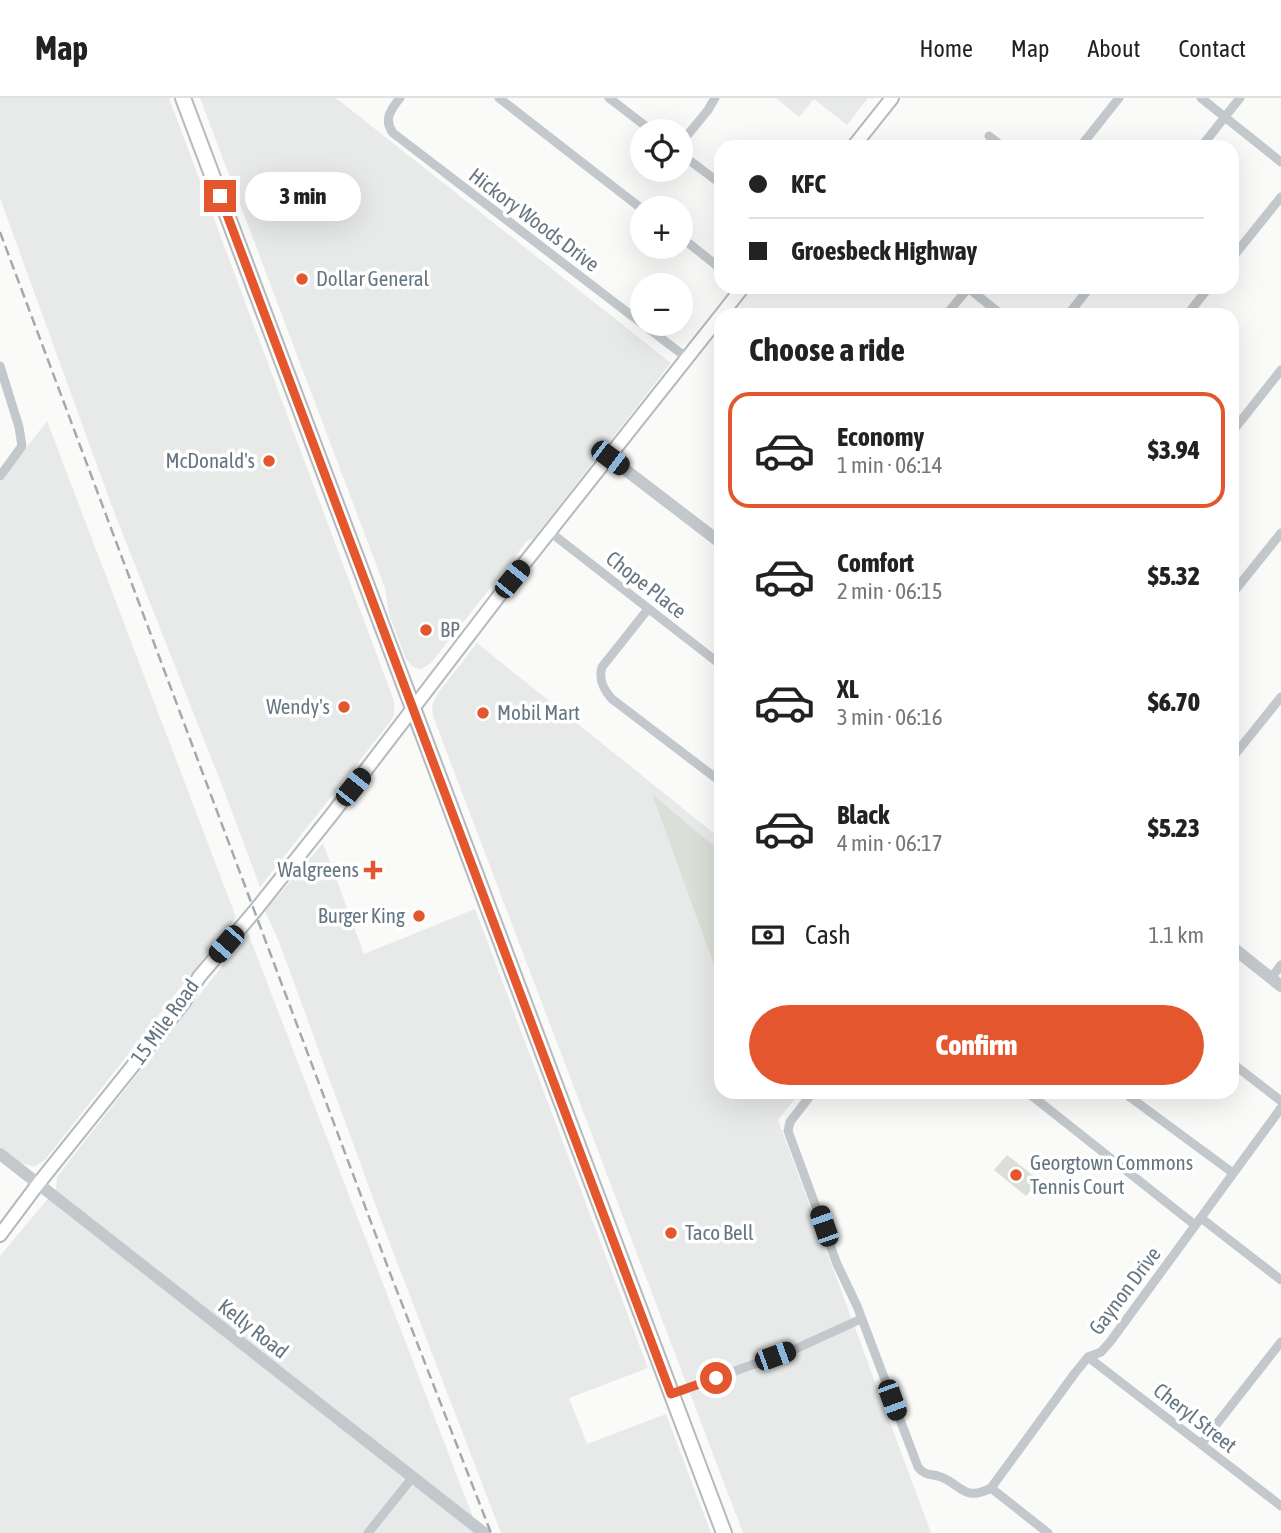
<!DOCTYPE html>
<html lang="en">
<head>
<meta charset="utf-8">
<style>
  body { margin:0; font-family:"Asap Condensed",sans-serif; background:#f2f2f2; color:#222; height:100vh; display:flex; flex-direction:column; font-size:26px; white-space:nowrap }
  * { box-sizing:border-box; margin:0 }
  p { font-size:23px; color:#767676 }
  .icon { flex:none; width:38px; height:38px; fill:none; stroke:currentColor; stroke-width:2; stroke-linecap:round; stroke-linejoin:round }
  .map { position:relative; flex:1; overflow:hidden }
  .panel { position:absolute; left:714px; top:210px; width:525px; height:791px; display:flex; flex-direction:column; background:#fff; border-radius:21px; box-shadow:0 7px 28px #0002 }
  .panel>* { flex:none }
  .guide { position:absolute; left:714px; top:42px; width:525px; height:154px; border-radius:21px; box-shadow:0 7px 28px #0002; display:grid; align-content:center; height:154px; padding:0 35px; background:#fff }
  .fabs { position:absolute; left:630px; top:21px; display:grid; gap:14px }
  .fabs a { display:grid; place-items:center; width:63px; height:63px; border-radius:50%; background:#fff; box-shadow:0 7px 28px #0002; font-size:35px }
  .end { position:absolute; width:32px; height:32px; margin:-16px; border:9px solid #e4572e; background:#fff; box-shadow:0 0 0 4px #fff }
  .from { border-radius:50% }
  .bubble { position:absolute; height:49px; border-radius:24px; background:#fff; box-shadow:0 7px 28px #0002; font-size:23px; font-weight:800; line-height:49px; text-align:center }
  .car { position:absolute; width:21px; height:42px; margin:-21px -10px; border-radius:9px; box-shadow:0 0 5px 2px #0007; background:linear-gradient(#222 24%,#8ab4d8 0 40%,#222 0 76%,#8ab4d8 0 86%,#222 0) }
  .guide b { display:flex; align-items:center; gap:24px; height:66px; font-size:26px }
  .guide b+b { border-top:2px solid #e0e0e0 }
  .guide i { width:18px; height:18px; background:#222 }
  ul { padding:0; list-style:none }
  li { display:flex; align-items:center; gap:21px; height:116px; margin:0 14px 10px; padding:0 21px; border:4px solid transparent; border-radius:21px }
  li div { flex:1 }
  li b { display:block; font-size:26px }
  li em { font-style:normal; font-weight:800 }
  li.active { border-color:#e4572e }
  li>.icon { width:63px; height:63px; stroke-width:1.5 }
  h2 { padding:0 35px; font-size:32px; line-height:84px }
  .pay { display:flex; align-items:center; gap:18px; height:77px; padding:0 35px; font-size:26px }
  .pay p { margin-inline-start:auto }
  .action { display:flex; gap:14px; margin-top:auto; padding:14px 35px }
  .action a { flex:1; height:80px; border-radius:42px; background:#e4572e; color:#fff; font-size:28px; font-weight:800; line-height:80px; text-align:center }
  header { display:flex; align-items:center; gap:42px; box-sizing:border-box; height:98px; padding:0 35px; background:#fff; border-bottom:2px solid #e0e0e0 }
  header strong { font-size:33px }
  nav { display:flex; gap:38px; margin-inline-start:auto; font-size:24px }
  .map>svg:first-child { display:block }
</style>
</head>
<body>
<header>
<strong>Map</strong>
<nav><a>Home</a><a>Map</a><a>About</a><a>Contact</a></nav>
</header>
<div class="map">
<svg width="1281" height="1435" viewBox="0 0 1281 1435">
  <rect width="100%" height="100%" fill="#fafaf8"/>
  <path fill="#e8e9e9" d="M0,0H169L394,603V617L390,624L260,789L225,695L111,406L0,100Z
    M200,0H336L671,265L533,441L528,442L431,565L421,571L413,569L406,561L389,516L385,490Z
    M776,0H868L847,27L814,1L799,19Z
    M47,323L236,819L45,1062L34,1069L21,1065L0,1049V384Z
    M477,545L721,741V994H800L778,1022L931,1435H743L433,618L432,608L438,595Z
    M323,745L364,856L475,811L648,1270L569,1300L587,1346L666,1316L711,1435H501L387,1138L279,844L265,813Z
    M248,835L479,1435H0V1158L56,1091L57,1079L70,1062Z"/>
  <path fill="#dadfd7" d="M652,696L721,754V886Z
    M1007,1057L1039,1082L1026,1098L994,1072Z"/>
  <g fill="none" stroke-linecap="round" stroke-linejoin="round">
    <defs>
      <path id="secondary" d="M853,49L892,0
        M721,217L743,189
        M0,1137L38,1086L184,904L199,879L254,814L333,715L512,481L721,217"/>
      <path id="primary" d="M183,0L724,1435"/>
    </defs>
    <use href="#secondary" stroke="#b3babf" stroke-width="16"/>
    <use href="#primary" stroke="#b5babe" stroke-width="18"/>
    <path stroke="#c3c8cc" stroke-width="9" d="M400,0C391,11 383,22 393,35L687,260
      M499,0L642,111
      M609,0L652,33
      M1201,0L1281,64
      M989,38L1003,49
      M681,45L708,12L715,0
      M1080,49L1119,0
      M1201,49L1240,0
      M681,56L721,86
      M681,139L721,171
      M1232,160L1281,99
      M968,190L1002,217
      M946,217L969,189
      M1068,217L1090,189
      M1187,217L1209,189
      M0,268L19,329L22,348L0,378
      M1232,334L1281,272
      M550,434L721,567
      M1232,496L1281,435
      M648,511L602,569C598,582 604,592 612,601L721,684
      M1232,660L1281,599
      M1271,880L1281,867
      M1232,965L1281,1003
      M813,994L790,1024L788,1033L837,1166L857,1208L918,1369C924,1377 929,1376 938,1378C960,1384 963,1405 991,1390L1075,1275L1088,1259L1101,1254L1110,1244L1281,1010
      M1027,994L1195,1127
      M1123,994L1233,1075
      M1201,1120L1281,1182
      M1088,1259L1281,1408
      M672,1296L793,1252L861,1221
      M1201,1346L1281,1244
      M991,1390L1048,1435
      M368,1435L412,1380"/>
    <path stroke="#c3c8cc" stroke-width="12" d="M610,360L721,445
      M1232,849L1281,888
      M0,1056L484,1435"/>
    <use href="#secondary" stroke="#fff" stroke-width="12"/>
    <use href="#primary" stroke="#fff" stroke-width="14"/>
    <path stroke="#a2aab0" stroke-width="2.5" stroke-dasharray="10 5" stroke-linecap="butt" d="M0,134L390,1175L491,1435"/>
  </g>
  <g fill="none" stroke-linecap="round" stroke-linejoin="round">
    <path stroke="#e4572e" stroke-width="9" d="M220,98L671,1296L716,1280"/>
  </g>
  <g fill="#e4572e" stroke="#fff" stroke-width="2.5">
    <circle cx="302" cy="181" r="7"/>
    <circle cx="269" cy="363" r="7"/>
    <circle cx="426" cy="532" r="7"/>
    <circle cx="344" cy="609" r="7"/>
    <circle cx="483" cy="615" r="7"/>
    <path d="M369.5 761.5h7v7h7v7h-7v7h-7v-7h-7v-7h7z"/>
    <circle cx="419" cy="818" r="7"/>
    <circle cx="1016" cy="1077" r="7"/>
    <circle cx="671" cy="1135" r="7"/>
  </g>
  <g text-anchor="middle" stroke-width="7" stroke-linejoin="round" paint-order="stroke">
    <g font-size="21" fill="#657683" stroke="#fff">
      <text transform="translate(534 122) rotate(37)" y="7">Hickory Woods Drive</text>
      <text transform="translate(646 487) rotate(38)" y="7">Chope Place</text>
      <text transform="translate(165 924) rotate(-54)" y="7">15 Mile Road</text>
      <text transform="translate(1125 1193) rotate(-53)" y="7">Gaynon Drive</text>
      <text transform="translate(253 1231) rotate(38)" y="7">Kelly Road</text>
      <text transform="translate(1195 1320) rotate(38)" y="7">Cheryl Street</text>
    </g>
    <g font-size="21" fill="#657683" stroke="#fff" text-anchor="start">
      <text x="316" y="188">Dollar General</text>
      <text x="255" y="370" text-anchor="end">McDonald's</text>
      <text x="440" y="539">BP</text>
      <text x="330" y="616" text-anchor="end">Wendy's</text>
      <text x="497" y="622">Mobil Mart</text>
      <text x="359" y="779" text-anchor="end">Walgreens</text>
      <text x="405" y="825" text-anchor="end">Burger King</text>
      <text x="1030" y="1072">Georgtown Commons<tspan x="1030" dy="24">Tennis Court</tspan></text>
      <text x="685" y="1142">Taco Bell</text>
    </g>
  </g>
</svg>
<div class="fabs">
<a><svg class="icon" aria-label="locate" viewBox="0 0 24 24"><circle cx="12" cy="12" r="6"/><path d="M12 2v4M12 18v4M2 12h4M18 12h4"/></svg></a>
<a>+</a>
<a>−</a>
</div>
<i class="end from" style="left:716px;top:1280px"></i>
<i class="end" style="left:220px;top:98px"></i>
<div class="bubble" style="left:245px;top:74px;width:116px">3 min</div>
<i class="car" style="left:610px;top:360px;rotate:127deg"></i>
<i class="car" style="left:512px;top:481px;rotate:39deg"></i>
<i class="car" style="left:353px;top:689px;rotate:39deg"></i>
<i class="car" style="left:226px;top:846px;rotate:221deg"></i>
<i class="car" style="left:824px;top:1128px;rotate:341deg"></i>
<i class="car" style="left:775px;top:1258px;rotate:70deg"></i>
<i class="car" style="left:892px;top:1302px;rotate:160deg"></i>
<div class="guide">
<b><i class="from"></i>KFC</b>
<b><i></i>Groesbeck Highway</b>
</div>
<section class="panel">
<h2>Choose a ride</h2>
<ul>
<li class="active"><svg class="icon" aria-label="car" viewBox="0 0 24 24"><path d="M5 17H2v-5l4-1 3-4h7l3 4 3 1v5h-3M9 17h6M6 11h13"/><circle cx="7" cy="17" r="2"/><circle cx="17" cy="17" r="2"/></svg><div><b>Economy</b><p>1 min · 06:14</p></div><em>$3.94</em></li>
<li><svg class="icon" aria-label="car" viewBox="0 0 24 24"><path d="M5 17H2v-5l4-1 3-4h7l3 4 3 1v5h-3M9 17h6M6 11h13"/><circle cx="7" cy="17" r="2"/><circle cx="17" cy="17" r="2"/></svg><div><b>Comfort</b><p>2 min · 06:15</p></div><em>$5.32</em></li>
<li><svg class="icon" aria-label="car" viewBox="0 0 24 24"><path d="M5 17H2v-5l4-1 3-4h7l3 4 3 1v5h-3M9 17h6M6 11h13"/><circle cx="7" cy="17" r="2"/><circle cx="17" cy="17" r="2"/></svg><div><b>XL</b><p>3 min · 06:16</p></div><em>$6.70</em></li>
<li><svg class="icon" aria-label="car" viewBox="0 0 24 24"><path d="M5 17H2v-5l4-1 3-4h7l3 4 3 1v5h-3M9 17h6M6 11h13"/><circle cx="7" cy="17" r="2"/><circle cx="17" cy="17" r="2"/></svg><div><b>Black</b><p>4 min · 06:17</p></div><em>$5.23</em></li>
</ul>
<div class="pay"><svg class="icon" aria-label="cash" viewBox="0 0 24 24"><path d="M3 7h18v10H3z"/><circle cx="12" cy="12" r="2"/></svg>Cash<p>1.1 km</p></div>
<div class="action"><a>Confirm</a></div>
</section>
</div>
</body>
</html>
